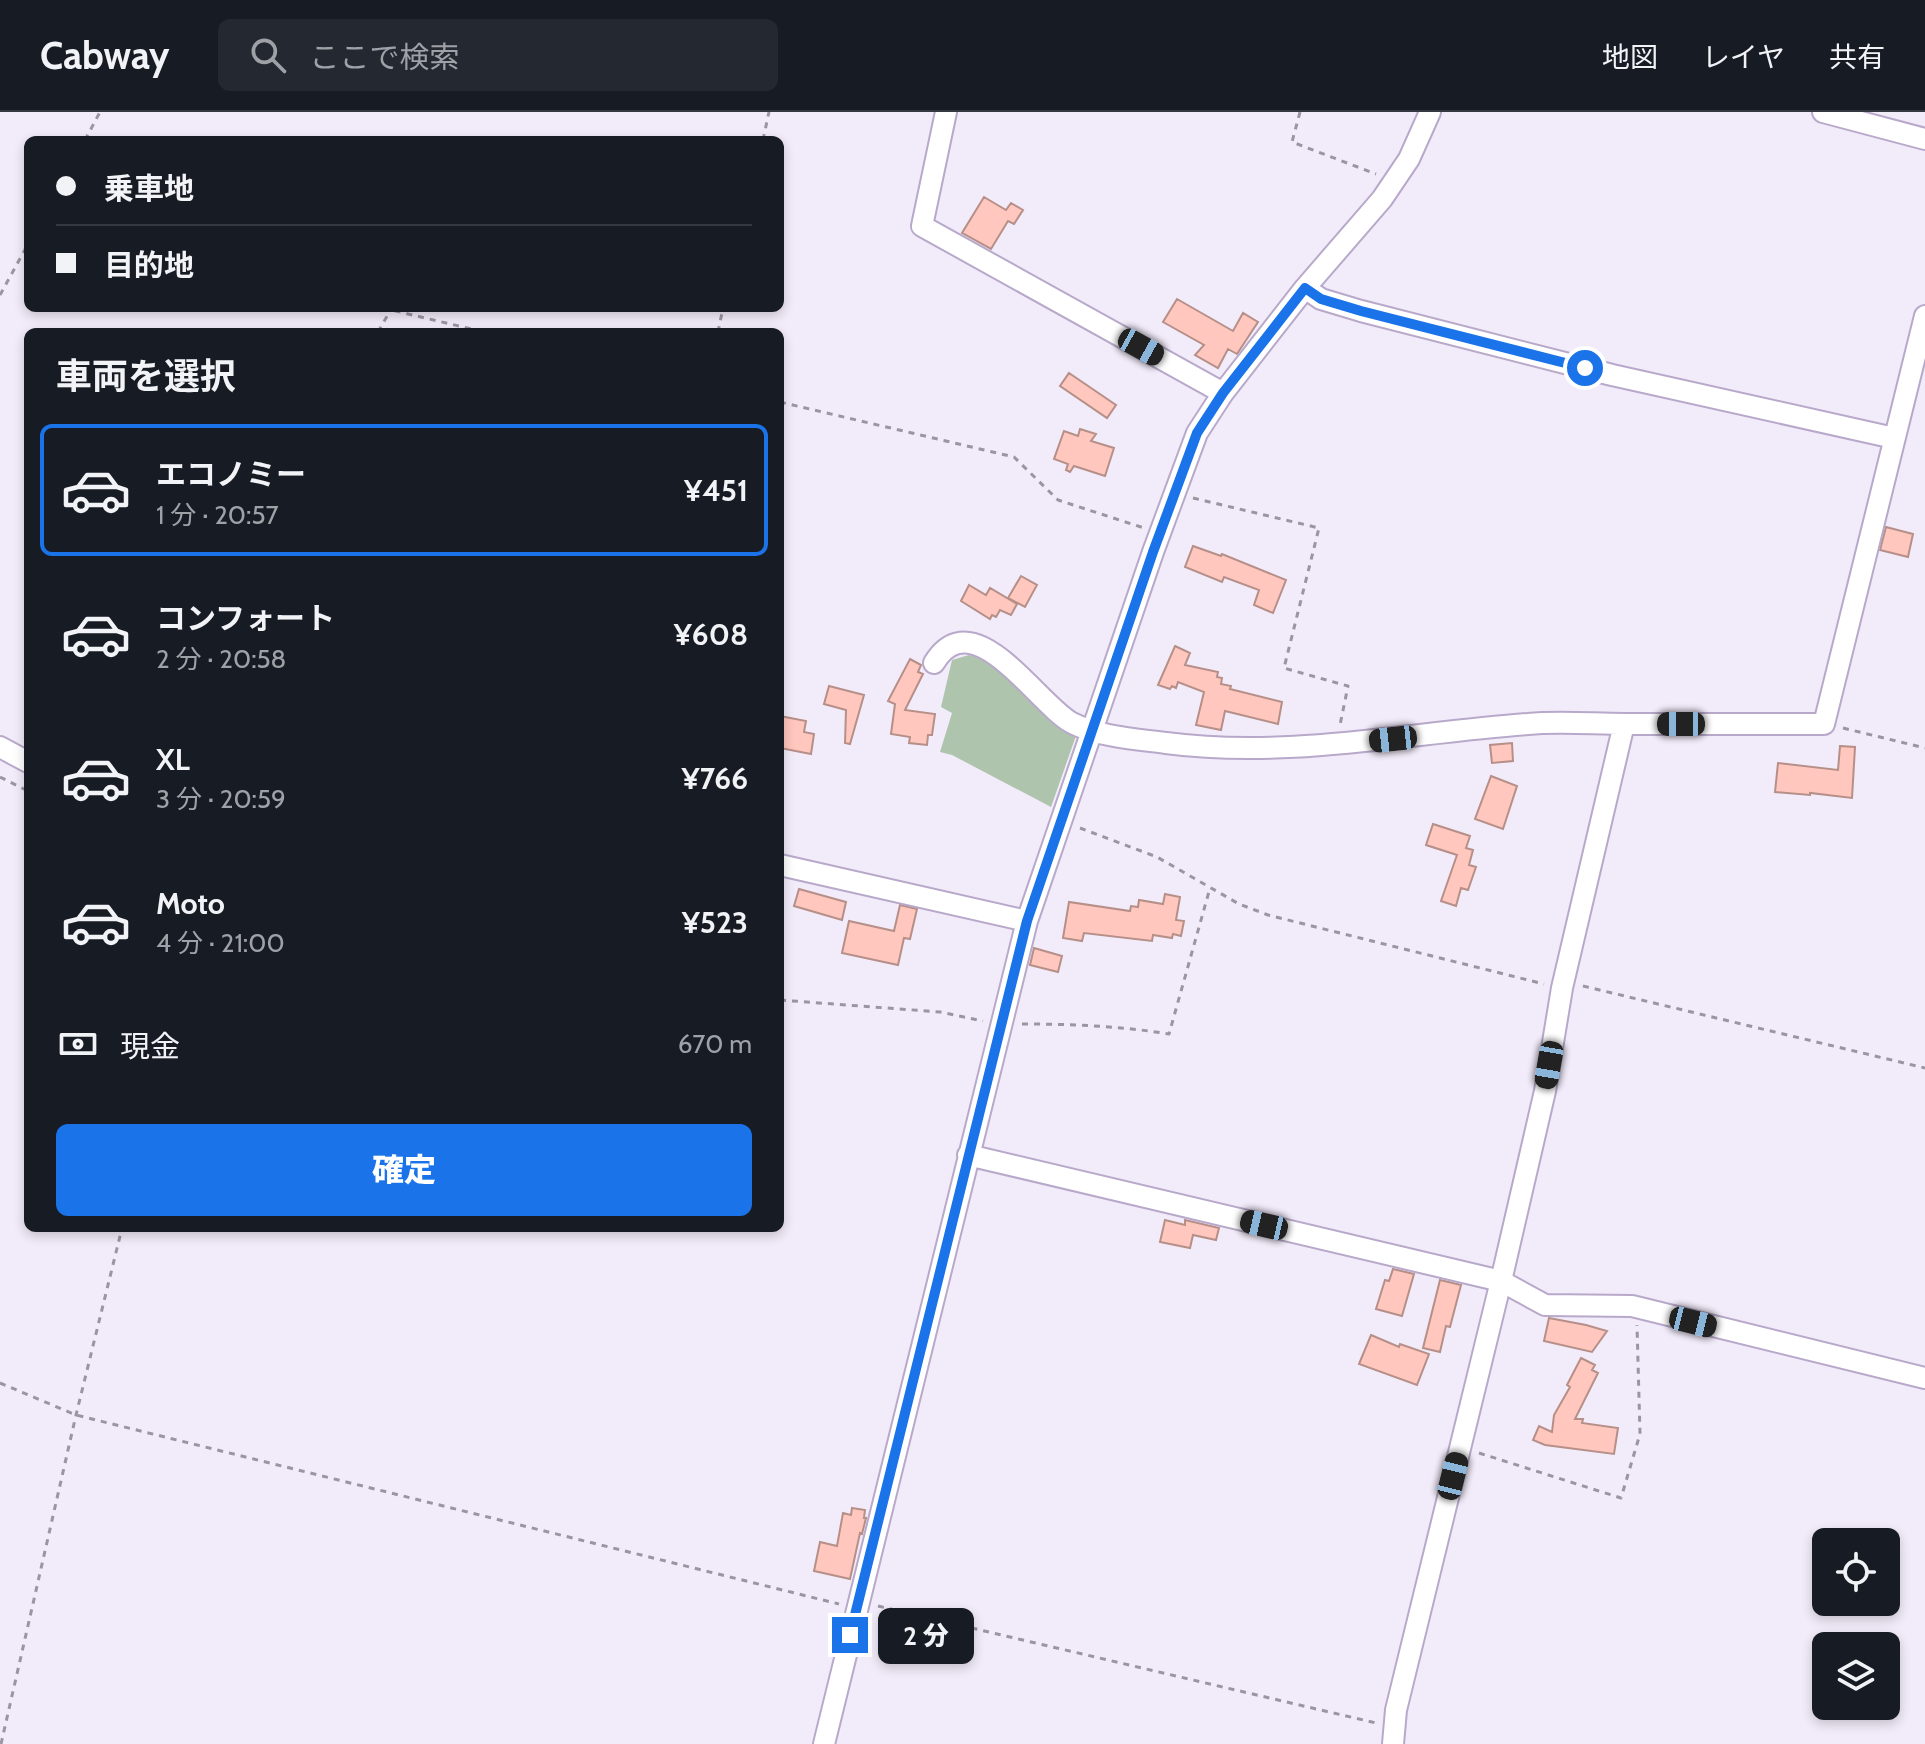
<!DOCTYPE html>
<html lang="ja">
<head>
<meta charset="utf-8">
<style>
  body { margin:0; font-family:Cabin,"Noto Sans JP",sans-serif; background:#242831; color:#f1f3f6; height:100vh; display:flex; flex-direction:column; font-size:30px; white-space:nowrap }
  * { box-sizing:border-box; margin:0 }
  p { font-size:26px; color:#9ea1a6 }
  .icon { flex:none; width:44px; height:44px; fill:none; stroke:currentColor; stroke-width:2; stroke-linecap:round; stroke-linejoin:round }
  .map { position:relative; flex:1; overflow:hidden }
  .panel { position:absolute; left:24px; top:216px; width:760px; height:904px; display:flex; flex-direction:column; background:#171b24; border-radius:12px; box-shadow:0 4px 12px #0003 }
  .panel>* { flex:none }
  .banner { position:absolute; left:24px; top:24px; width:760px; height:176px; border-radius:12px; box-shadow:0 4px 12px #0003; display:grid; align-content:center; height:176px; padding:0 32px; background:#171b24 }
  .buttons { position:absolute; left:1812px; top:1416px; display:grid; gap:16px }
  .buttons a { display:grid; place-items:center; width:88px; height:88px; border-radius:12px; background:#171b24; box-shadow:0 4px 12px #0003; font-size:40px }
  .end { position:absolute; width:36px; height:36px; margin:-18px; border:10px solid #1a73e8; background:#fff; box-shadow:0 0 0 4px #fff }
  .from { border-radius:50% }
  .bubble { position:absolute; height:56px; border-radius:12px; background:#171b24; box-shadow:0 4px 12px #0003; font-size:26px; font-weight:800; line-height:56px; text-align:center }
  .car { position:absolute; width:24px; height:48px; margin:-24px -12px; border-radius:10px; box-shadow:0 0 6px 2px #0007; background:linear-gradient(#222 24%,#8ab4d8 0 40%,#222 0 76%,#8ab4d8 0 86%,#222 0) }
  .banner b { display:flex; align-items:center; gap:28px; height:76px; font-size:30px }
  .banner b+b { border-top:2px solid #363941 }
  .banner i { width:20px; height:20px; background:#f1f3f6 }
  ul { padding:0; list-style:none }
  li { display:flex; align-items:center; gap:24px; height:132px; margin:0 16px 12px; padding:0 16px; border:4px solid transparent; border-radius:12px }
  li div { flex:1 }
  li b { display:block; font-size:30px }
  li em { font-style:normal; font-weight:800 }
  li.active { border-color:#1a73e8 }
  li>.icon { width:72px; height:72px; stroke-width:1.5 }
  h2 { padding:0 32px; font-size:36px; line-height:96px }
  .pay { display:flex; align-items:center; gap:20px; height:88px; padding:0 32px; font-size:30px }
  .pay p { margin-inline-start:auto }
  .cta { display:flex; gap:16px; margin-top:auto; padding:16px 32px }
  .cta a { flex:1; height:92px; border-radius:12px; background:#1a73e8; color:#fff; font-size:32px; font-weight:800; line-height:92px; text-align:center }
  header { display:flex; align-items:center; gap:48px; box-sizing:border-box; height:112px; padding:0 40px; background:#171b24; border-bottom:2px solid #363941 }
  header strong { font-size:38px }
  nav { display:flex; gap:44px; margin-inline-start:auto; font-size:28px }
  .search { width:560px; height:72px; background:#242831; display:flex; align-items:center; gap:20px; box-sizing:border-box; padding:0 28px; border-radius:12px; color:#9ea1a6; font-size:30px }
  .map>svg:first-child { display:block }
</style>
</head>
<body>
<header>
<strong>Cabway</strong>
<div class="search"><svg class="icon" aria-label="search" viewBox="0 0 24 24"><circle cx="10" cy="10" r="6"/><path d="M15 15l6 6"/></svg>ここで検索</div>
<nav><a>地図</a><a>レイヤ</a><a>共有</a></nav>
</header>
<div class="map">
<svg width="1925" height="1632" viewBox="0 0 1925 1632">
  <rect width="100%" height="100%" fill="#f2ecfa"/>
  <path fill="#aec4ad" d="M969,543C991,548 1023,572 1039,588C1054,602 1056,616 1077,621L1051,695L952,643L940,640L952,601L941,595L952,548Z"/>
  <path fill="#ffc7bd" stroke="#b68f88" stroke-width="2" d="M984,85L1006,98L1011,91L1023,98L1014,112L1008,109L991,137L962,121Z
    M1177,187L1233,219L1243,201L1258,210L1237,242L1228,237L1218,256L1195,243L1204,233L1163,210Z
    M1069,261L1116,293L1107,306L1060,274Z
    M1080,317L1096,322L1091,329L1114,336L1105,364L1074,354L1070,360L1066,358L1068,352L1054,347L1064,319L1078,324Z
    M1886,415L1913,422L1908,445L1880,438Z
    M1193,434L1221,444L1222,442L1286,468L1273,501L1254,493L1259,478L1224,465L1222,470L1185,455Z
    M1021,464L1037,473L1025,495L1008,486Z
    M969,473L986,483L990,476L1017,492L1011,503L1000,498L996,505L992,503L990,507L961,489Z
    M1175,534L1190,541L1185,553L1218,560L1217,565L1222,566L1221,572L1231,574L1230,577L1282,590L1278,612L1225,599L1221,618L1196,613L1204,580L1178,570L1176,576L1172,574L1170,577L1158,573Z
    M910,547L921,553L918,560L923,562L905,598L935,602L932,623H928L927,633L909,631L910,625L891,622L895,592L888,589Z
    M829,574L864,583L850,632L845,631L846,598L824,592Z
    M780,604L806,609L804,620L814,622L811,642L780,636Z
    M1512,631L1513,649L1492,651L1490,633Z
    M1840,634L1855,635L1852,686L1810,681V683L1775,680L1778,651L1838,658Z
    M1491,664L1517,674L1503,717L1475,707Z
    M1433,712L1470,724L1466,736L1473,738L1469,753L1476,755L1468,778L1461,776L1456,794L1441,789L1457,743L1426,733Z
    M799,777L846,790L842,808L794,794Z
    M1165,782L1180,785L1176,808L1184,809L1181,824L1173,822L1172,826L1153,823L1152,829L1084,821L1082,829L1063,826L1069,790L1130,799L1131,794L1138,795L1139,788L1163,792Z
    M900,793L917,797L910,827L904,826L898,853L842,841L849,809L894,819Z
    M1034,836L1062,844L1058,860L1030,853Z
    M1165,1108L1185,1113V1108L1219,1116L1216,1128L1193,1123L1190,1136L1160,1130Z
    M1393,1157L1414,1162L1402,1204L1376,1197L1385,1168L1389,1169Z
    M1440,1168L1461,1173L1450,1215L1446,1214L1440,1240L1423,1236Z
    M1549,1206L1586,1213L1607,1219L1592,1240L1544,1229Z
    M1371,1223L1399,1235L1400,1232L1429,1242L1417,1273L1359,1252Z
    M1581,1246L1595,1253L1592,1258L1598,1261L1575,1307H1583L1582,1311L1618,1316L1614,1342L1545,1333L1533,1328L1539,1314L1552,1320L1554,1303L1570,1275L1567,1273Z
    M852,1396L865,1398L864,1406H866L862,1422L860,1421L850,1467L814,1459L820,1430L837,1434L843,1401L851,1403Z"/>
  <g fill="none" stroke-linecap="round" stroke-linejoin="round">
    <defs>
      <path id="minor" d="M946,0L922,114L1223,281
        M1823,0L1925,27
        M1305,176L1321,187L1361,199L1612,263L1894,326
        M934,551C973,487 1037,592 1072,611C1100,625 1135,627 1166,631C1288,647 1406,621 1528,612C1559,609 1593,612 1625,612C1691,612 1758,612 1824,612L1925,204
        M0,635L28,650
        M780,753L1027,809
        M968,1043L1501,1169L1545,1193L1632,1194L1925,1266
        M824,1632L1027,809L1153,440L1197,321L1223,281L1305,176L1382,87L1409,47L1430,0
        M1393,1632L1396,1598L1501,1169L1545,979L1562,876L1624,612"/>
    </defs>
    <use href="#minor" stroke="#b8a9ca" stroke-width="24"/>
    <path stroke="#9b95a2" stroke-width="3" stroke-dasharray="6 6" stroke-linecap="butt" d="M1300,0L1292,30L1376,62
      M85,28L100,0
      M763,28L769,0
      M0,183L28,132
      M383,196L484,220
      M378,220L390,199
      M718,220L723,196
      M780,290L1014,345L1058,388L1144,416
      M1193,386L1319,416L1284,556L1348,574L1340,613
      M1843,616L1925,636
      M0,665L28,679
      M1080,716L1157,745L1239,792L1268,803L1544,872
      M1583,874L1925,956
      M780,888L940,900L983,909
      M1022,912C1072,912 1120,914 1169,922L1210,776
      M0,1271L76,1303L839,1492
      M1479,1341L1621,1386L1640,1322L1637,1213
      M878,1494L1376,1611
      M1,1632L76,1303L122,1116"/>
    <use href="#minor" stroke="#fff" stroke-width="20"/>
  </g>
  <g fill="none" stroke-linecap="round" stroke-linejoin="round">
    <path stroke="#1a73e8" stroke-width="10" d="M850,1523L1027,809L1153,440L1197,321L1223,281L1305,176L1321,187L1361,199L1585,256"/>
  </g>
</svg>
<div class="buttons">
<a><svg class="icon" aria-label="locate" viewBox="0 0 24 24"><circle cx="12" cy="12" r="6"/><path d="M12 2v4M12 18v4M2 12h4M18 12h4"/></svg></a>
<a><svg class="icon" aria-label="layers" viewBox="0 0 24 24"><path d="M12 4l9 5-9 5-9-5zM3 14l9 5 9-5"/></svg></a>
</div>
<i class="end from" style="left:1585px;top:256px"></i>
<i class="end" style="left:850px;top:1523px"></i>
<div class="bubble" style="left:878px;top:1496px;width:96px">2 分</div>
<i class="car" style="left:1141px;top:235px;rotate:119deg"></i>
<i class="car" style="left:1681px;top:612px;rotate:270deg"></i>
<i class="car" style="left:1393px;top:627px;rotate:264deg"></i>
<i class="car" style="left:1549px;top:953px;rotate:190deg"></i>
<i class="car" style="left:1264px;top:1113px;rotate:283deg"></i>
<i class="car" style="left:1693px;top:1210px;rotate:104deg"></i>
<i class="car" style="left:1453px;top:1364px;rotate:14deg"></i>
<div class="banner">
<b><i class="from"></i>乗車地</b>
<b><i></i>目的地</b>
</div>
<section class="panel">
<h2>車両を選択</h2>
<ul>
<li class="active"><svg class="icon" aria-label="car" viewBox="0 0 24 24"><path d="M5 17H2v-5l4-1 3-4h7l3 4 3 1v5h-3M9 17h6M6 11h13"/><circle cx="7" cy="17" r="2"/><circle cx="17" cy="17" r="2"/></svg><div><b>エコノミー</b><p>1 分 · 20:57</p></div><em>¥451</em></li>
<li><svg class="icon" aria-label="car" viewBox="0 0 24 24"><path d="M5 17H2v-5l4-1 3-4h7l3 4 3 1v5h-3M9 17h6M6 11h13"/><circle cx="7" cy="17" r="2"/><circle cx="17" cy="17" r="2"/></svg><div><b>コンフォート</b><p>2 分 · 20:58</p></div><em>¥608</em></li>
<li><svg class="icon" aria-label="car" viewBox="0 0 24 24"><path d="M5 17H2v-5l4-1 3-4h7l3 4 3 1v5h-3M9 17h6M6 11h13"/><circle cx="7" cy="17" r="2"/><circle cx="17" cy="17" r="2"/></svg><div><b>XL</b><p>3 分 · 20:59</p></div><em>¥766</em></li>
<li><svg class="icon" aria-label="car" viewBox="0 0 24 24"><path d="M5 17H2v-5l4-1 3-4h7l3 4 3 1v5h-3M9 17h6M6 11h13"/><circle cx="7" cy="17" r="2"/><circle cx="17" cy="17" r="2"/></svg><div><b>Moto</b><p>4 分 · 21:00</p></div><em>¥523</em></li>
</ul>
<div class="pay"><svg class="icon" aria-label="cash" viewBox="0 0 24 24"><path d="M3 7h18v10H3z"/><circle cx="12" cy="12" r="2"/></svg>現金<p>670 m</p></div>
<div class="cta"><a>確定</a></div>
</section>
</div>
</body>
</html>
